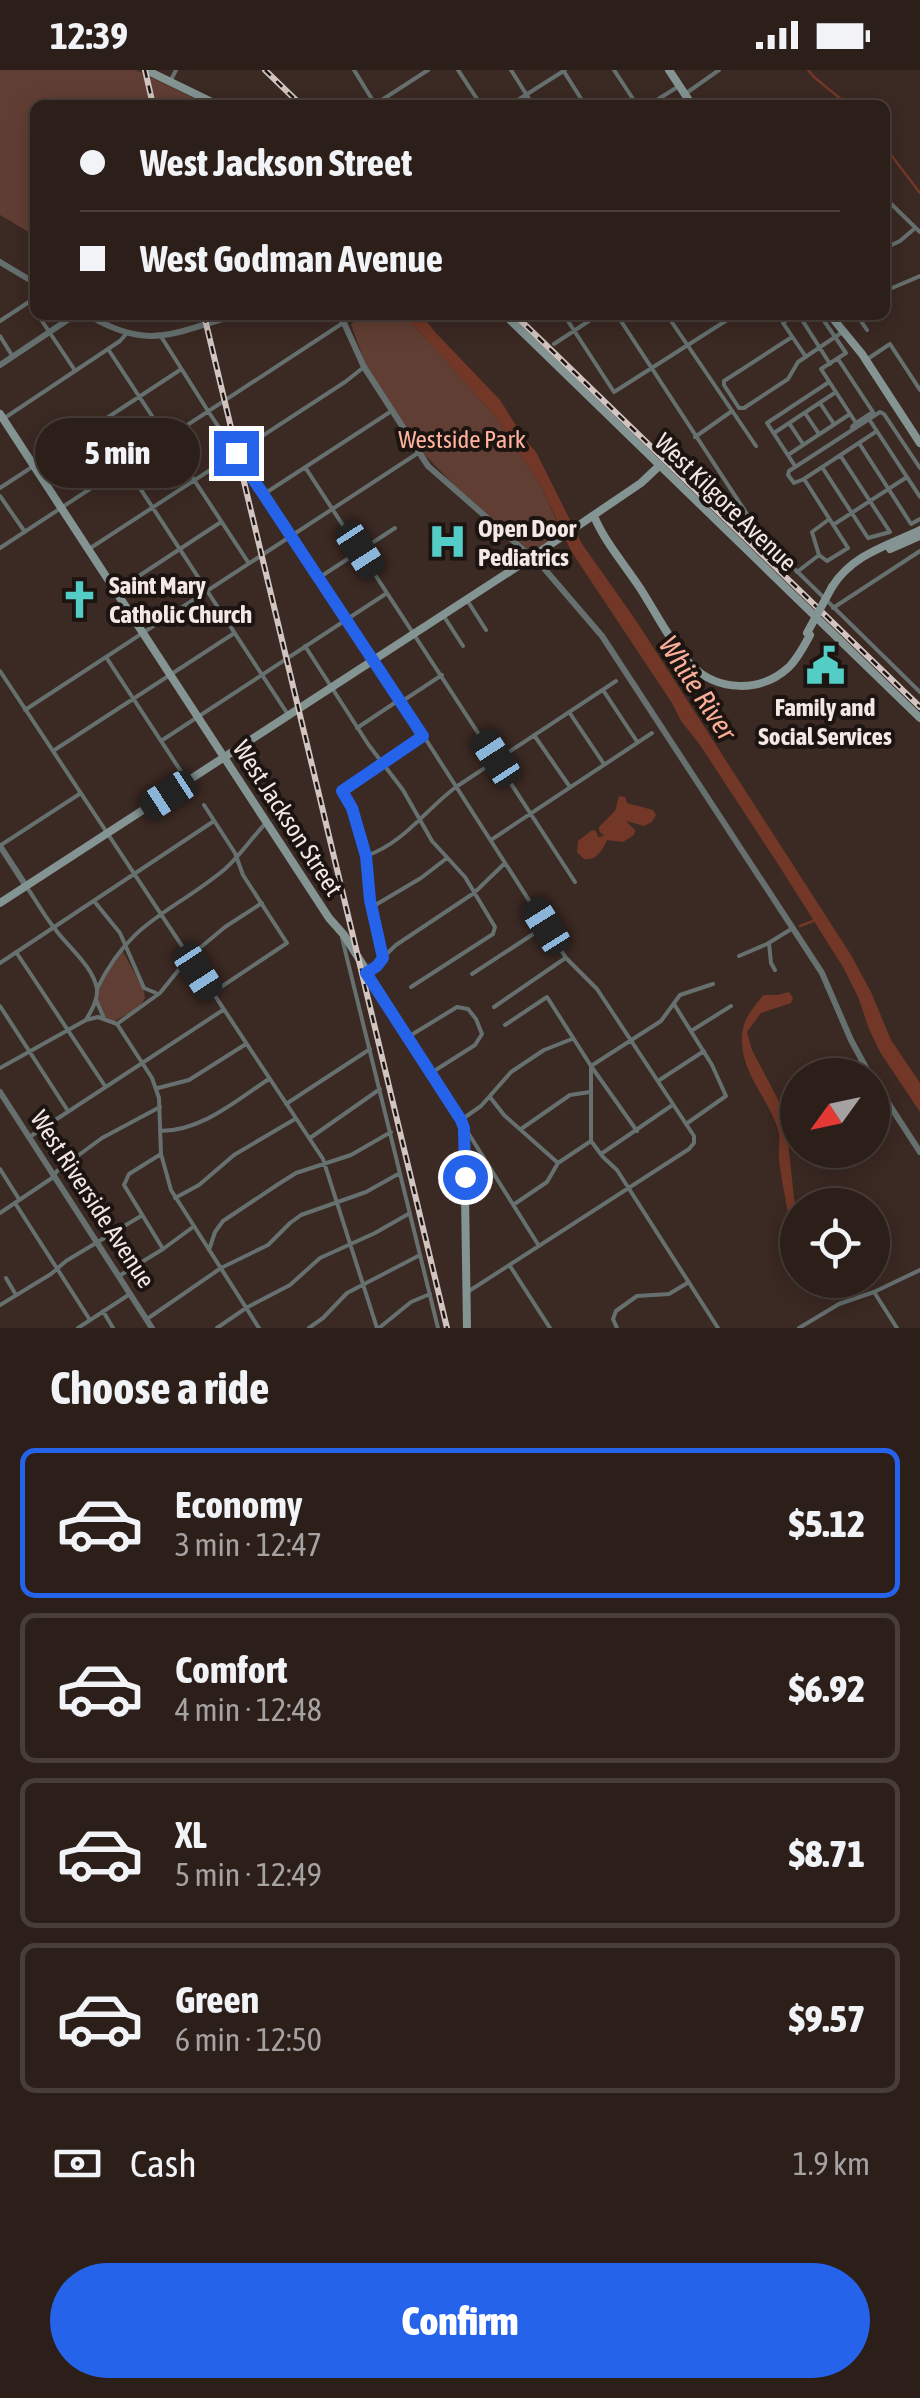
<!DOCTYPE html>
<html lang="en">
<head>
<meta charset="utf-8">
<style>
  body { margin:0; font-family:"Asap Condensed",sans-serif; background:#382c27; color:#f1f3f6; height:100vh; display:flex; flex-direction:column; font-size:38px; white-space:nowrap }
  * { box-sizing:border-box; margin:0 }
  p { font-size:32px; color:#a6a2a2 }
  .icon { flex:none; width:55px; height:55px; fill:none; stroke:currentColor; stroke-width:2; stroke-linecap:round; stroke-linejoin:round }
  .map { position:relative; height:1258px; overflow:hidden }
  .panel { display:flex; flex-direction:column; background:#2c1f1a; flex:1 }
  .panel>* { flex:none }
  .top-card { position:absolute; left:30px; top:30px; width:860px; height:220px; border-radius:15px; box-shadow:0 5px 25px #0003,0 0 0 2px #483d39; display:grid; align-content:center; height:220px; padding:0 50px; background:#2c1f1a }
  .needle { width:65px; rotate:237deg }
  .fabs { position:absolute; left:780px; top:988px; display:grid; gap:20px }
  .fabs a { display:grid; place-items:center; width:110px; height:110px; border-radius:50%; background:#2c1f1a; box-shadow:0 5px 25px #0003,0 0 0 2px #483d39; font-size:50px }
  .end { position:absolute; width:45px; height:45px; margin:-22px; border:12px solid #2563eb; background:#fff; box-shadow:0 0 0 5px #fff }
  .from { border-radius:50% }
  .bubble { position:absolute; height:70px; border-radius:35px; background:#2c1f1a; box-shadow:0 5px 25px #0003,0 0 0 2px #483d39; font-size:32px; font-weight:800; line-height:70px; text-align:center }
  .car { position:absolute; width:30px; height:60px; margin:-30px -15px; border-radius:12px; box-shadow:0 0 8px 2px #0007; background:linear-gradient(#222 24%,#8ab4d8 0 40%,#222 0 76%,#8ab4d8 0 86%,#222 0) }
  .top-card b { display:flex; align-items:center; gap:35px; height:95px; font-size:38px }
  .top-card b+b { border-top:2px solid #483d39 }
  .top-card i { width:25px; height:25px; background:#f1f3f6 }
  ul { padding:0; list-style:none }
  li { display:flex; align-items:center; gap:30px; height:150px; margin:0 20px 15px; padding:0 30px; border:5px solid #483d39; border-radius:15px }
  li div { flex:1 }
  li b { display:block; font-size:38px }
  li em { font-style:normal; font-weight:800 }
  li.current { border-color:#2563eb }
  li>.icon { width:90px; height:90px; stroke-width:1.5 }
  h2 { padding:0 50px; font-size:45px; line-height:120px }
  .pay { display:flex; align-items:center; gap:25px; height:110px; padding:0 50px; font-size:38px }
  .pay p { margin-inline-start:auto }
  .primary-button { display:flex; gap:20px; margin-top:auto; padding:20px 50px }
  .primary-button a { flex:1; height:115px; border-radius:60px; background:#2563eb; color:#fff; font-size:40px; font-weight:800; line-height:115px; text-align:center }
  .status { display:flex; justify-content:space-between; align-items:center; height:70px; padding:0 50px; background:#2c1f1a; direction:ltr }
  .status svg { height:28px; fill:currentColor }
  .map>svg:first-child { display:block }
</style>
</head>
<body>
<div class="status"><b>12:39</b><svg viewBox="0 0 49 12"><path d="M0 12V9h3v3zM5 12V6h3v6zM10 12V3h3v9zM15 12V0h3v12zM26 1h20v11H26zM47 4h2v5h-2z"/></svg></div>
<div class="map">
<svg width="920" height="1258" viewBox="0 0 920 1258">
  <rect width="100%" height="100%" fill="#3b2923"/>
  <path fill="#613e33" d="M0,0H136L208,35H35V166L0,145Z
    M360,245H405L494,345L540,414L562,463L537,480L530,481L456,417L417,377L367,298L351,255Z
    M122,880L143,918L145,928L140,937L113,952C80,933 108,902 122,880Z"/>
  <path fill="#723726" d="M405,245H422L435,262L500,330L524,368L536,382L582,474L635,549L851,885L871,922L891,970L920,1013V1042L880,982L869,959L858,927L843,897L776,791L700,675L681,651L672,633L571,481L540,414L494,345Z
    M619,726L625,727L627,733L653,740L656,745L652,752L644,756L626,751L635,760L634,765L623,772L607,770C603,779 597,791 584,789L577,782L578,771L592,760L596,761L598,767L604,766L599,761V757L615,741Z
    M789,922L793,928L791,933L761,943L747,962L752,980L785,1043L794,1128L797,1138V1182C790,1152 783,1121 779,1090C778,1080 781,1069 778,1059C769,1030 743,1005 742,973C741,950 750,943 763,925H777Z"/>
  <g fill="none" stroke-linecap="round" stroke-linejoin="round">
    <path stroke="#723726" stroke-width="2.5" d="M808,0L814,7L848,35
      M885,77L920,123
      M800,856L813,851"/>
    <path stroke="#65706f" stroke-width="4" d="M354,0L375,34
      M458,0L481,35
      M511,0L533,35
      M563,0L585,35
      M614,0L637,35
      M170,12L176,0
      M685,24L719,0
      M374,35L428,0
      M510,35L565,0
      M649,35L679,16
      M802,35L809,31L812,35
      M885,128L920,162
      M885,178L900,171L914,159
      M885,221L920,206
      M29,232L35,241
      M38,245L74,299
      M564,245L614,322L735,245
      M617,245L762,467L920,622
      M667,245L756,376
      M794,245L783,253L806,287
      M799,245L830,294
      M820,245L846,283L821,299L856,353L852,357
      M857,245L867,260
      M0,251L35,228
      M0,266L13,287
      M792,267L724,311V315L739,338H744L788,309L798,292L844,261
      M162,268L208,341L398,626L566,888L597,919L694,1066V1073L689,1079L466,1223
      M554,274L598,245
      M108,279L248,492
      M869,288L890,274L920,320
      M838,289L873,342L856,353
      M820,333L834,354
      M805,343L819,364
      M867,346L920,427
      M3,349L120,271L126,264
      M789,353L803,374
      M98,354L287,643
      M774,363L836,322
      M695,367L732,341
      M859,373L911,454L920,449
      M788,385L850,344
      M795,396L767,353L829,312
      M305,397L575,812
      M822,397L868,468L890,462L840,385
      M804,409L877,361
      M0,418L180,300
      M264,424L390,342
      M0,426L25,462
      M833,455L907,407
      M0,478L355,245
      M89,479L345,312L364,297
      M819,485L812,462L828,450
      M797,502L819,485L827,491L848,478L804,409L794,413L788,405L789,401L880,342L884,344L920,398
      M320,507L395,458
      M116,521L221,452
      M467,530L486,560
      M833,538L920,481
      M443,545L463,576
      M305,576L368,674L403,720L432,771L465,807L495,857L493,864L411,917
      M106,587L186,709
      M0,601L323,1089L377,1258
      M603,620L636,670
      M401,632L442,605
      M25,640L418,383
      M569,642L604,694
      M357,658L399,630
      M534,665L570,717
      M161,671L387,523
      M53,681L233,564
      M204,735L235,783L243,805L287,873L212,923
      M491,770L652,663
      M1,775L81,723
      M366,786C404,773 425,740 456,717L616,611
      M28,819C37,832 45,847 55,859C68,877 93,896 97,919C98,930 91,941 86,950
      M94,831L120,863L144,918L156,923
      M372,837L421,808L447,788
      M342,868L438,1258
      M769,873L771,893L775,900
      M16,882L105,1016
      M739,886L767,874L793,858
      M383,888L370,830L366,786L352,738L342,721L423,666
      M0,893L214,751
      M370,900L396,875L474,823L505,793
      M472,904L544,857
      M97,919C130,850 172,843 225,799C241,785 252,767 267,752
      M96,930L104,948
      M674,934L712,995L726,1026L686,1054
      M0,936L68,1041
      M494,937L564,889
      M117,954L160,923L189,887L225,857L262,833
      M505,955L547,927L591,996V1071L603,1087L617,1100L718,1258
      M691,961L731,936
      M408,967L457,937L468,939L476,949L482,964L475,975L431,1003
      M0,998L86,950L98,947L117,954L152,1008L159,1028L161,1084L171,1120L259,1258
      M658,1011L704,981
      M158,1018L189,1010L246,974
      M490,1027L504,1045L558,1093
      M286,1034L370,979
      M461,1050L481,1036L511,1002L544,980L572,969
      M521,1059L570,1025L590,1022
      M160,1061C202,1061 235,1031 269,1009
      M467,1061L539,1176
      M637,1061L591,996L661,951L680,925L713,914
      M31,1066L223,940
      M310,1068L380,1019
      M161,1084L129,1104L124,1115L163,1179
      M601,1084L671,1036
      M0,1099L19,1129
      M175,1128L199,1115L234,1085L295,1049
      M15,1133L90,1250
      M516,1133L547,1112L558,1093L591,1071
      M0,1143L52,1108L57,1101L102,1068L160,1037
      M209,1180L215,1162L223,1151L277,1115L296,1103L351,1085L391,1062
      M510,1196L550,1258
      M119,1206L163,1179L193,1157
      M6,1208L16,1225
      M874,1222L897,1258
      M0,1235L51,1204L66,1191L141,1146
      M103,1241L113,1258
      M147,1249L221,1198L268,1175L290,1153L301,1145L366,1122L400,1103
      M78,1258L130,1224
      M217,1258L246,1238L290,1215L320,1188L375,1163L410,1143
      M309,1258L323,1248L347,1223L420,1185
      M379,1258L411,1232L430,1224
      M617,1258L613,1249L616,1241L637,1226L669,1224L689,1212
      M799,1258L839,1234L874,1222L920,1200"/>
    <path stroke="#65706f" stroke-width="6" d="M0,192L35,213
      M88,245C150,282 174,262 236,245
      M337,245L344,253L364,297L428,396L542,496L602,566L822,903L851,970L870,1005
      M0,295L75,245
      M0,776L26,816
      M872,1008L920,1082
      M0,1022L152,1258"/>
    <path stroke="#839493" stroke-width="8" d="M146,0L218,35
      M669,0L692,35
      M505,245L920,648
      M830,245L862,284L920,373
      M0,344L329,848L344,865L461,1050L464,1058L467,1258
      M594,446C604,471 625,495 640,518C656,543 671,573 691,595C718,622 761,623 789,597C798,588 804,576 810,565
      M890,479L920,466
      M832,517C853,484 887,476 920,460
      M0,833L532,487L641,413L659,396"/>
    <defs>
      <path id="rail" d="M145,0L153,35
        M265,0L301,35
        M204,245L447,1258
        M515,245L920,637"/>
    </defs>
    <use href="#rail" stroke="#d2c4c0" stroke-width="6"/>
    <use href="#rail" stroke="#1c1411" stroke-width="2.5" stroke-dasharray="8" stroke-linecap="butt"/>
    <path stroke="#839493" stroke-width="8" d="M807,563L832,517"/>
  </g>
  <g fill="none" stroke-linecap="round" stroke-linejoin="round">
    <path stroke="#2563eb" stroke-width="12" d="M236,383L423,666L342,721L352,738L366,786L370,830L383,888L377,896L366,903L461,1050L464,1058L465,1107"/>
  </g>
  <defs>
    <symbol id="hospital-bare" viewBox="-9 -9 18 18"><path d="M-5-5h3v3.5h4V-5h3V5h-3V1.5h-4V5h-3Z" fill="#54cdc6" stroke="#1c1411" stroke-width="2.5" paint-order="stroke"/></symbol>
    <symbol id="church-bare" viewBox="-9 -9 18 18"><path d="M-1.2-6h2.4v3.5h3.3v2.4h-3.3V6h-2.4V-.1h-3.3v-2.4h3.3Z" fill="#54cdc6" stroke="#1c1411" stroke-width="2.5" paint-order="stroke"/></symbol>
    <symbol id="civic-bare" viewBox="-9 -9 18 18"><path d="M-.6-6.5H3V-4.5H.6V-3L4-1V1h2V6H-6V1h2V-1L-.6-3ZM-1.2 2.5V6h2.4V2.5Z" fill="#54cdc6" stroke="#1c1411" stroke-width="2.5" paint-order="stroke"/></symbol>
  </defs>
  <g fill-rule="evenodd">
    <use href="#hospital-bare" x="420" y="444" width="55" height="55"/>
    <use href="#church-bare" x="52" y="502" width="55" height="55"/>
    <use href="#civic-bare" x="798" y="568" width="55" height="55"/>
  </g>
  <g text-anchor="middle" stroke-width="8" stroke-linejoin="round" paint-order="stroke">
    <g font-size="25" fill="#ffb39d" stroke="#1c1411">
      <text x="462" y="378">Westside Park</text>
    </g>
    <g font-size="25" fill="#f4e7e4" stroke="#1c1411">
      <text transform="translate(726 432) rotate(44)" y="9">West Kilgore Avenue</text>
      <text transform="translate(288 748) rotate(57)" y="9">West Jackson Street</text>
      <text transform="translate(93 1129) rotate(57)" y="9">West Riverside Avenue</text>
    </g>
    <g font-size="25" font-weight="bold" fill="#f4e7e4" stroke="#1c1411" text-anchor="start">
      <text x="478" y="467">Open Door<tspan x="478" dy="29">Pediatrics</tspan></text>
      <text x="109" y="524">Saint Mary<tspan x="109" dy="29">Catholic Church</tspan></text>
      <text x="825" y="646" text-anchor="middle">Family and<tspan x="825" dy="29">Social Services</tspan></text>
    </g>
    <g font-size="28" font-style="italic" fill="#faae98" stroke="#1c1411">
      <text transform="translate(698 618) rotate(57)" y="10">White River</text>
    </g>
  </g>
</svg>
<div class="fabs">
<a><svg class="needle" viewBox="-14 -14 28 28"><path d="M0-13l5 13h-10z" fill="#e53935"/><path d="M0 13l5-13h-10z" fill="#a6a2a2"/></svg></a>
<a><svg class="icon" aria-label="locate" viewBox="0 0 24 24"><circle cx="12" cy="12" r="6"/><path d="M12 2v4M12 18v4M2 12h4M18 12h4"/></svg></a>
</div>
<i class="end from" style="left:465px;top:1107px"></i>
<i class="end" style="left:236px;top:383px"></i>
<div class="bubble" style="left:35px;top:348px;width:165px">5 min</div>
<i class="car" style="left:360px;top:480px;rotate:147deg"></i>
<i class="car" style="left:496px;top:688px;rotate:327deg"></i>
<i class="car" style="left:168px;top:725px;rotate:237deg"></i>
<i class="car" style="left:546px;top:856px;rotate:328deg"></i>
<i class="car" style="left:198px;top:902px;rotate:147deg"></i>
<div class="top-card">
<b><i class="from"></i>West Jackson Street</b>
<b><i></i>West Godman Avenue</b>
</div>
</div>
<section class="panel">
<h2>Choose a ride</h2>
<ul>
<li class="current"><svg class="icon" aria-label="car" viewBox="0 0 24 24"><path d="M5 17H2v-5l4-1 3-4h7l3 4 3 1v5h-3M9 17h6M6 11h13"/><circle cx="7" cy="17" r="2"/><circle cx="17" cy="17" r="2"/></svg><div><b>Economy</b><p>3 min · 12:47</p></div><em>$5.12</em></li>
<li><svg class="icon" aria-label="car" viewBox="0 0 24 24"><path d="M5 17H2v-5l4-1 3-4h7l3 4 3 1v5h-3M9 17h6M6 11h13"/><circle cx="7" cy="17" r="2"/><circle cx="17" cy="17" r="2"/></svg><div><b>Comfort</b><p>4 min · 12:48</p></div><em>$6.92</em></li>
<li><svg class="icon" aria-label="car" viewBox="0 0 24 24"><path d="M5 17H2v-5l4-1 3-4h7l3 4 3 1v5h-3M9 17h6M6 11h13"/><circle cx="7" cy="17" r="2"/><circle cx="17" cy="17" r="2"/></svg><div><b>XL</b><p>5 min · 12:49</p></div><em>$8.71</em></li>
<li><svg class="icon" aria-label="car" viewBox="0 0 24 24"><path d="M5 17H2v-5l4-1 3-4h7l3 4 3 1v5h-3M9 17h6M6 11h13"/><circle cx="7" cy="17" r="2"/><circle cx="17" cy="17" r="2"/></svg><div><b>Green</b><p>6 min · 12:50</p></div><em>$9.57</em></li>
</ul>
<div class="pay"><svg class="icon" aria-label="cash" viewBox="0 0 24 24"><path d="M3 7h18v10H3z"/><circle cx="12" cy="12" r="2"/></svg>Cash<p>1.9 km</p></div>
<div class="primary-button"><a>Confirm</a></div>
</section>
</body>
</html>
